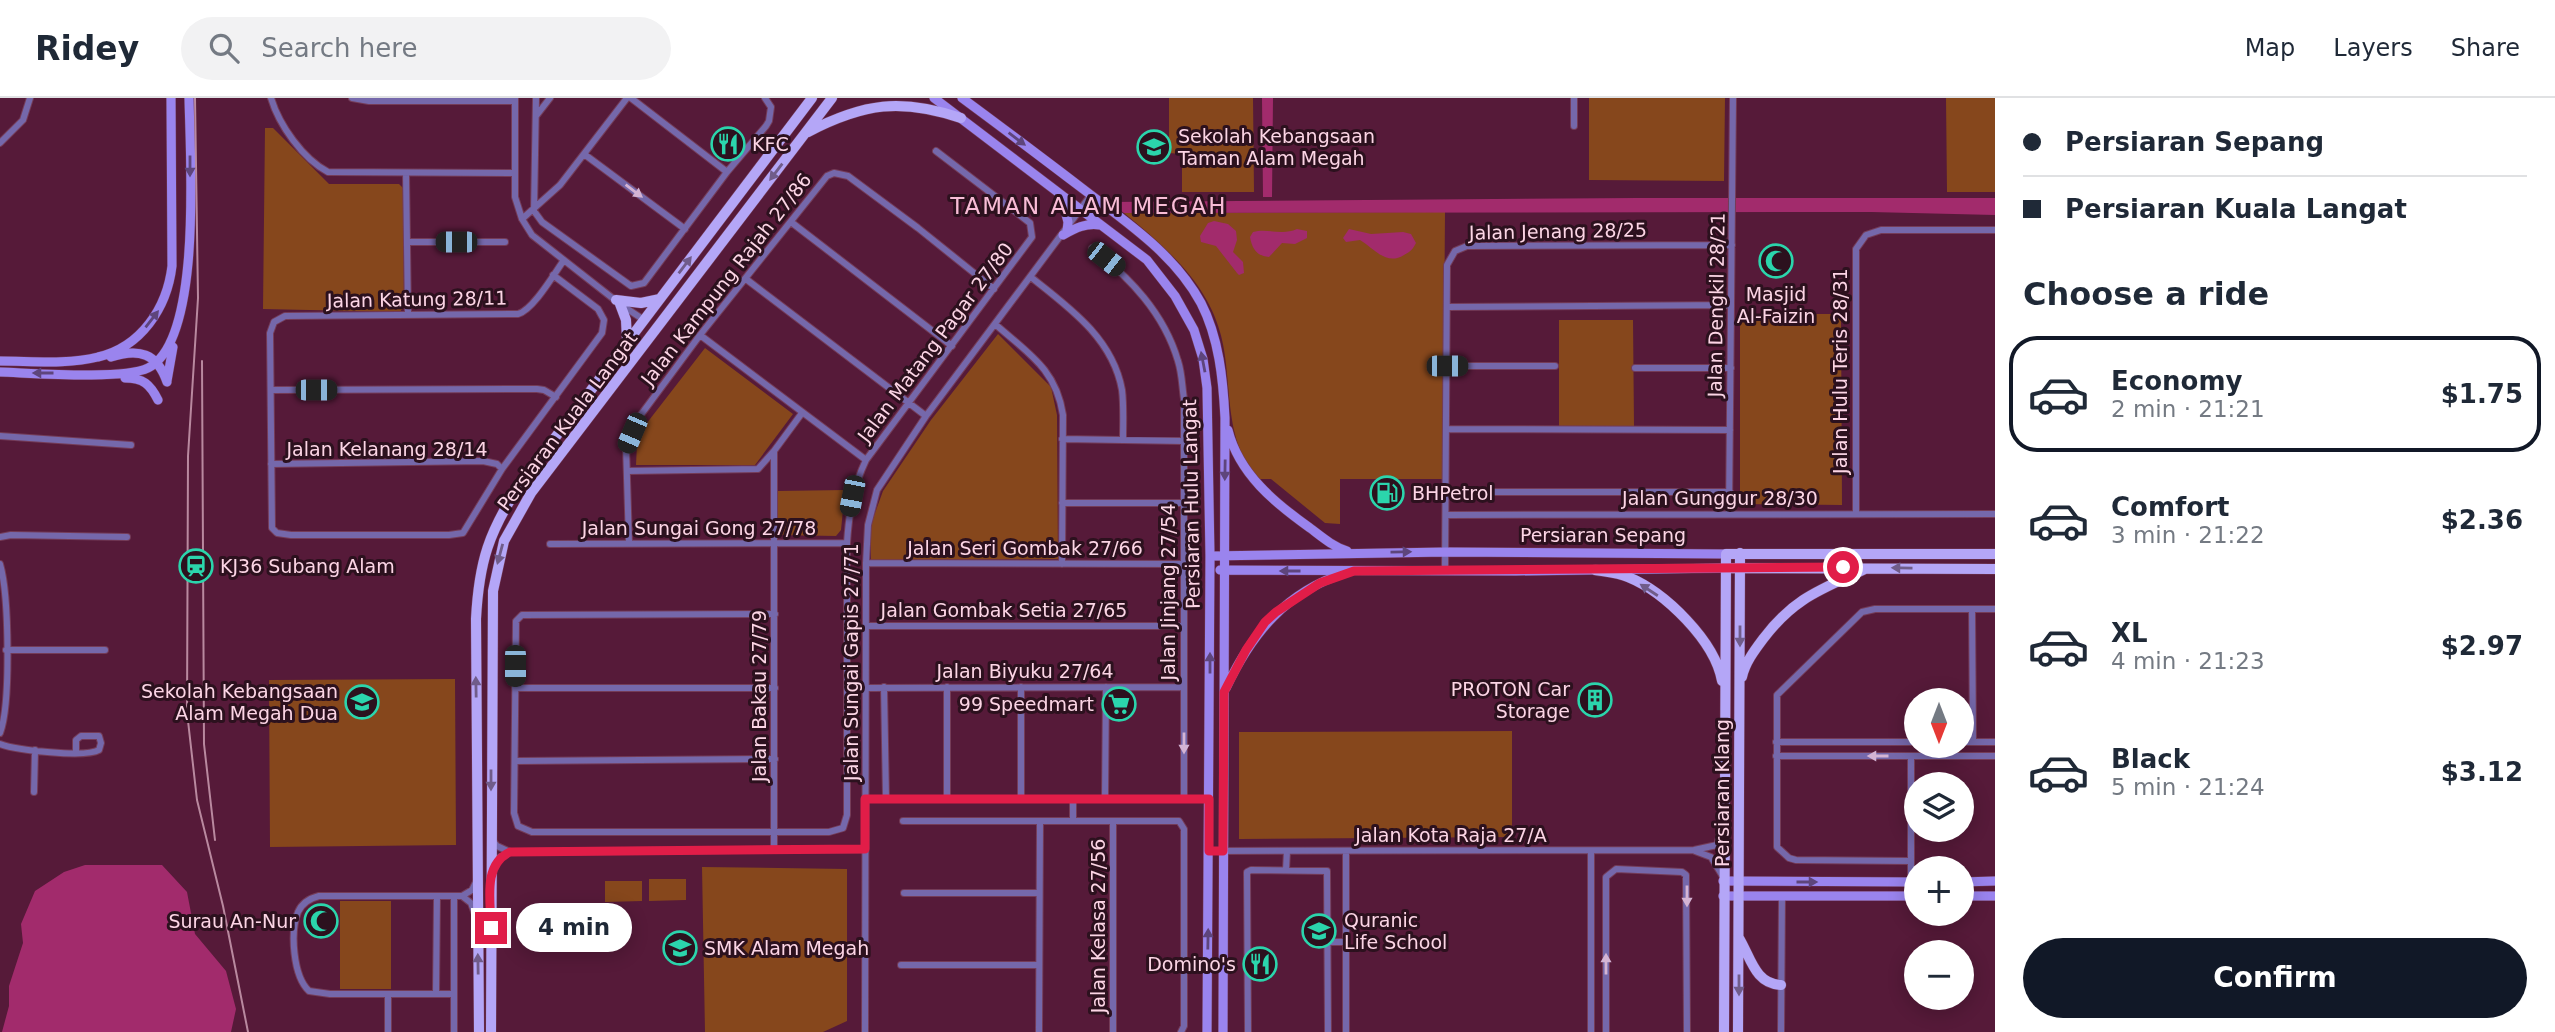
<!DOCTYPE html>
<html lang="en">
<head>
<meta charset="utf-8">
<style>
  body { margin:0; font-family:"DejaVu Sans",sans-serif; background:#f2f2f3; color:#1f2937; height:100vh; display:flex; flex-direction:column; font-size:26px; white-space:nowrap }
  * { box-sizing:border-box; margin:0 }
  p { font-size:23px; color:#747a83 }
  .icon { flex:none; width:38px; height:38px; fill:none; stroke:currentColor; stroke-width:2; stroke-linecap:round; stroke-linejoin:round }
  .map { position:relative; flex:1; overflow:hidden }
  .drawer { display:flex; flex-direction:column; background:#fff; width:560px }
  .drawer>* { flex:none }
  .hud { display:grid; align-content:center; height:154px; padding:0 28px; background:#fff }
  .needle { width:46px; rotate:180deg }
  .fabs { position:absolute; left:1904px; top:590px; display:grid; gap:14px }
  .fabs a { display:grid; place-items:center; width:70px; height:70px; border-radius:50%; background:#fff; box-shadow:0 4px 18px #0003; font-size:35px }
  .end { position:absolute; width:32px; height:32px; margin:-16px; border:9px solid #e11d48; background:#fff; box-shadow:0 0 0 4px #fff }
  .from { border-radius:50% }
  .bubble { position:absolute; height:49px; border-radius:24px; background:#fff; box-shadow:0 4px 18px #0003; font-size:23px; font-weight:800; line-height:49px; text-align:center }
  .car { position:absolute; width:21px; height:42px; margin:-21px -10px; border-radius:9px; box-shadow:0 0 5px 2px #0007; background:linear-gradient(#222 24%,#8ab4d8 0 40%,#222 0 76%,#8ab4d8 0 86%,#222 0) }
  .hud b { display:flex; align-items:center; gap:24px; height:66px; font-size:26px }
  .hud b+b { border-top:2px solid #e0e1e3 }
  .hud i { width:18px; height:18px; background:#1f2937 }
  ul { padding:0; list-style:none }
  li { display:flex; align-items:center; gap:21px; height:116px; margin:0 14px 10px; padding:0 14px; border:4px solid transparent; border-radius:28px }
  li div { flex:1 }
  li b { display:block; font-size:26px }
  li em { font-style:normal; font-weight:800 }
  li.selected { border-color:#111827 }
  li>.icon { width:63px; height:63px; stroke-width:1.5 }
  h2 { padding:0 28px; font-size:32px; line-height:84px }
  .primary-button { display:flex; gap:14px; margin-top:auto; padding:14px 28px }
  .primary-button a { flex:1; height:80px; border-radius:42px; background:#111827; color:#fff; font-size:28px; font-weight:800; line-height:80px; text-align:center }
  header { display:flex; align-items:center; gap:42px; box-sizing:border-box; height:98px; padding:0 35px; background:#fff; border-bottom:2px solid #e0e1e3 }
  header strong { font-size:33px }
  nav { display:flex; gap:38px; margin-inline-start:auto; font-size:24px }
  .search { width:490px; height:63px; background:#f2f2f3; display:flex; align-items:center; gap:18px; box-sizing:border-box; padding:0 24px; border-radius:38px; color:#747a83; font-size:26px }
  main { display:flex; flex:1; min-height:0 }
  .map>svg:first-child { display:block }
</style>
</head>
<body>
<header>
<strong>Ridey</strong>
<div class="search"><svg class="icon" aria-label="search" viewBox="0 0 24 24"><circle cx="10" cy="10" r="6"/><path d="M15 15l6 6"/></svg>Search here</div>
<nav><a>Map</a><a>Layers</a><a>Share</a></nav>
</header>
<main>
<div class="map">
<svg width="1995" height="934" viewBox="0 0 1995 934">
  <rect width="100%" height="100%" fill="#561a39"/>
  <path fill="#86471c" d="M1169,0H1253L1254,94H1182V56L1169,55Z
    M1589,0H1725L1724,83L1589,82Z
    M1946,0H1995V94H1947Z
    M265,30H273L329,86H399L403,90L404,208L400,214L263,211Z
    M1445,114L1443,381H1340V426L1325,425L1271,381H1260C1221,344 1234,282 1220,234C1206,183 1164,148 1124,115Z
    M1740,216H1841L1842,407L1740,406Z
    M1559,222H1633L1634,328L1559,329Z
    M998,236L1051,289L1057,317L1058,461L871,462V426L883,393L931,322Z
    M705,250L793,316L755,367H636L637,346L643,330Z
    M845,392L841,432L836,438L777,437V393Z
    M455,581L456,747L270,749L269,582Z
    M1512,633V739L1239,741V634Z
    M702,769L847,771V923L823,934H705Z
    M649,781H686V802L649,803Z
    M605,783H642V803L605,804Z
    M340,803H391V891H340Z"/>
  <path fill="#a22b6c" d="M1262,0H1273L1272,99H1263Z
    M1638,100H1995V117L1871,114L1124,115L1108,104Z
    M1214,123L1228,126L1236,133L1237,142L1233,154L1243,164L1244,175L1239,177L1237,175L1216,148L1201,144L1200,138L1208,125Z
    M1297,131L1307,133V140L1295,146L1282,145L1269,159C1257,158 1252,151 1250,139L1253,134C1268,130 1282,138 1297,131Z
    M1349,131L1371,136L1403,134L1411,136L1416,145C1413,151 1410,154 1404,157C1386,168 1375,151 1360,142L1346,144L1343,140Z
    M85,767H162L187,794L195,836L226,873L236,911L231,934H2L9,908V888L23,845L21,826L35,793L64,774Z"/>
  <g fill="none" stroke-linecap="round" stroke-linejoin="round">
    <defs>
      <path id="street" d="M271,0C279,27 303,61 328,74L515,75
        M352,0L369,3H515
        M515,0V99L522,121L532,137L620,206L644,222
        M536,0L534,113L542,124L631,188L644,185L727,74L766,28L769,23L771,9L765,0
        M631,0L727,74
        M536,18L550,0
        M1574,28V0
        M0,45L23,22L30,0
        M584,56L685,131
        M406,75L408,217
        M522,121L560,87L627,0
        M791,124L952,248
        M407,144H505
        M1092,150C1130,180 1164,215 1178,263C1182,275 1182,288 1184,301V701
        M553,177L598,211L604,222L602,235L502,371L463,435L449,437H291L277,435L272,430L270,235L274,224L285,218L518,216C533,212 554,176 564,162
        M1032,180C1070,210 1113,241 1122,292C1124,308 1123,326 1123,342
        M746,181L926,318
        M1447,209L1731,207
        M995,226C1029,256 1056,271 1063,317L1062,466
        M700,237L866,362
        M1447,268H1555
        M1635,270H1731
        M271,292L537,291L544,292L556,299
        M1446,331L1730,332
        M0,338L131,347
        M1062,341L1184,343
        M271,366L483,363L497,366L502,371
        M627,373L758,371L774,353
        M1446,394H1730
        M1062,405H1183
        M1729,415L1733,0
        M1856,416V151L1866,137L1881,132H1995
        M1446,417L1995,416
        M0,439L11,437L127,439
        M629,445L626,348L637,322L700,237L827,78L834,75L848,78L918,130L994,191
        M550,446L847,445
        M866,465L1183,466
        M0,466C9,497 11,606 0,635
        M1445,473L1447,167L1455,153L1467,148L1732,147
        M1972,511L1973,644
        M775,516L522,517L516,523L514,715L518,728L532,734H829L843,730L847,717V445C849,415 853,389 866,362L1032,139L1030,125L936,53
        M866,528H1183
        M6,552H105
        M884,589L886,701
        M515,590H775
        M866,590L1184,589
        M1776,644H1916
        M1962,644H1995
        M0,646C16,652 85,660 99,652L101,645L99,638H81L76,642V655
        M1776,658H1995
        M1911,658V784
        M515,663L775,661
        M34,694L35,652
        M865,701H1209
        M947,701V589
        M1021,701V589
        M1105,701L1106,589
        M903,723H1179L1184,731V928L1181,934
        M1073,723V701
        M1113,723V934
        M493,743L497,748L510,754L865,751
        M774,751V353L802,315
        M1209,753L1694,752L1717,747L1721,732
        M1346,753V934
        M1591,753V934
        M1695,753L1711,759L1722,777
        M1911,763L1796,762L1789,760L1777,749V597L1862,514L1875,511H1995
        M494,768L500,759L510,754
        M1286,772L1287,753
        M904,795H1039
        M454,798V934
        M462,798L471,805L476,819
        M1328,844H1346
        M901,867H1039
        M388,896V934
        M436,896L437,798
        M452,896H330L309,893C293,878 290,834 298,814C302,805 311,800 319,798H462L472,792L476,784
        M865,934L866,465L868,427L877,392L926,318L1091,97
        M1039,934L1040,723
        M1248,934L1247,774L1251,772L1327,773L1328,934
        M1606,934V779L1616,771L1682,774L1686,777L1687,934
        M1781,934L1782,798"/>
      <path id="secondary" d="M934,0L1147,162L1175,198L1194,232L1203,261L1207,290L1210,458L1207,934
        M962,0C1004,31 1045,62 1087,94C1129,126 1175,157 1201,205C1219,240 1223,281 1225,320L1223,934
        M1061,97L1068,124L1067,133
        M1063,137C1076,130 1085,125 1100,127
        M111,259C139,250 157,255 167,284
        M0,263C31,263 67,267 98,259C141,249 167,210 172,168L171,0
        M0,274C32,275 123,282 148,270C203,243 190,56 189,0
        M125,280C143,280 150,286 158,302
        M167,283L173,249
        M1228,332C1239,376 1275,405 1310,430C1322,439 1332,448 1347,453
        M1210,458L1446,454L1726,456
        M1220,472L1516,473L1726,470
        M1226,590C1252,535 1286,494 1345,475
        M1723,783L1916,784
        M1962,784L1995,783
        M1723,798H1916
        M1962,798H1995"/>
      <path id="primary" d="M808,34C864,5 901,0 961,20
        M616,202L641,205L660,201
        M620,206L626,222L627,242
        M1726,470L1995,471
        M1595,472C1606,474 1618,475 1628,479C1665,494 1715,543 1722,583
        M1742,579C1745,565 1754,553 1763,541C1794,500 1820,492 1865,471
        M1739,840C1751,860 1755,886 1781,887
        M479,934L476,521C479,463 489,434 520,386L812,0
        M491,934L493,493L504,443L531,395L832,0
        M1724,934L1726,456H1995
        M1738,934L1740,455"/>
    </defs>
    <use href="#street" stroke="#743c58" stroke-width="8"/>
    <use href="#secondary" stroke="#743c58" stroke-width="10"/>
    <use href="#primary" stroke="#743c58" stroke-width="11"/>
    <use href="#street" stroke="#7568ab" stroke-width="6"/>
    <use href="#secondary" stroke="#9a84ee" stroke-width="9"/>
    <use href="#primary" stroke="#b4a6f7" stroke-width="10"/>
    <path stroke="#b9899f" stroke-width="2" d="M195,0L198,200L188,358L187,614L197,702L223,808L248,934
      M202,263L204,646L215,742"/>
  </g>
  <defs><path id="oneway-solid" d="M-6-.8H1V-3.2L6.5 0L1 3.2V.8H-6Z" transform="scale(1.75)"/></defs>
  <g fill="#5e457c">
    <use href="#oneway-solid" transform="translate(1017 41) rotate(37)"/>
    <use href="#oneway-solid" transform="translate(190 68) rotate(90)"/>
    <use href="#oneway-solid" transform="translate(152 221) rotate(-52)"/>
    <use href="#oneway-solid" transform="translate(1203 264) rotate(-101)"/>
    <use href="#oneway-solid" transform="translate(43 275) rotate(-180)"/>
    <use href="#oneway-solid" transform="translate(1225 372) rotate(91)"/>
    <use href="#oneway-solid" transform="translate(1401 454) rotate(-1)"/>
    <use href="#oneway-solid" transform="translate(1290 473) rotate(-180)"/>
    <use href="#oneway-solid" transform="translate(1210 565) rotate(-90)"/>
    <use href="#oneway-solid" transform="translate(1807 784)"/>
    <use href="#oneway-solid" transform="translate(1208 841) rotate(-89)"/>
  </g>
  <g fill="#705c8a">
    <use href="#oneway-solid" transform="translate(776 74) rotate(127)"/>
    <use href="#oneway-solid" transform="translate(685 167) rotate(-53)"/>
    <use href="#oneway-solid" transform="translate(500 456) rotate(105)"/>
    <use href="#oneway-solid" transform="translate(1902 470) rotate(-179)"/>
    <use href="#oneway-solid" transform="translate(1649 492) rotate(-147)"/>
    <use href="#oneway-solid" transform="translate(1740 538) rotate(90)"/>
    <use href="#oneway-solid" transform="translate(476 589) rotate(-91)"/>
    <use href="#oneway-solid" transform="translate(491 682) rotate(90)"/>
    <use href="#oneway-solid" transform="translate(478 866) rotate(-91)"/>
    <use href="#oneway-solid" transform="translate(1739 887) rotate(90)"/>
  </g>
  <g fill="#d4b4d4">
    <use href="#oneway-solid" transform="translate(634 93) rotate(37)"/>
    <use href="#oneway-solid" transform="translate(1184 645) rotate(90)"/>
    <use href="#oneway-solid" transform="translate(1878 658) rotate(180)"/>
    <use href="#oneway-solid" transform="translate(1687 798) rotate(90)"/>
    <use href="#oneway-solid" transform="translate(1606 866) rotate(-90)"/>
  </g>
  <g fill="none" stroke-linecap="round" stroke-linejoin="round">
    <path stroke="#e11d48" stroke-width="9" d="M491,830C491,804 482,767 510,754L865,751V701H1209V753H1223L1224,594L1246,552L1265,524L1276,514L1320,485L1354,473L1843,469"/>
  </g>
  <defs>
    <symbol id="restaurant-ring" viewBox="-11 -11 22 22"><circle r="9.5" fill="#2c111e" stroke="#2bd5ac" stroke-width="1.5"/><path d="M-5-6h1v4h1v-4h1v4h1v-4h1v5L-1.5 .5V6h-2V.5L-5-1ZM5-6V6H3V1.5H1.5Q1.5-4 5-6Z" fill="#2bd5ac"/></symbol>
    <symbol id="school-ring" viewBox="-11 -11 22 22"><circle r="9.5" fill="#2c111e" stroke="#2bd5ac" stroke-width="1.5"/><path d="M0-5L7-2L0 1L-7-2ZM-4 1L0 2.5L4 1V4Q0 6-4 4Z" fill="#2bd5ac"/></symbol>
    <symbol id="mosque-ring" viewBox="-11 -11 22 22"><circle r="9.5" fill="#2c111e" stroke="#2bd5ac" stroke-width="1.5"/><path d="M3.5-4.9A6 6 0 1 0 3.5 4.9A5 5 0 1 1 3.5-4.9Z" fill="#2bd5ac"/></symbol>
    <symbol id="fuel-ring" viewBox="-11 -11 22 22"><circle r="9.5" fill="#2c111e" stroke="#2bd5ac" stroke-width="1.5"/><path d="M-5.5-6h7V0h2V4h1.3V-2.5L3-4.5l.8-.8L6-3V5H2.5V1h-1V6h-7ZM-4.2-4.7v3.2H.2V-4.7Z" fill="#2bd5ac"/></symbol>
    <symbol id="station-ring" viewBox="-11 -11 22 22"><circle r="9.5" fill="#2c111e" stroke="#2bd5ac" stroke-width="1.5"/><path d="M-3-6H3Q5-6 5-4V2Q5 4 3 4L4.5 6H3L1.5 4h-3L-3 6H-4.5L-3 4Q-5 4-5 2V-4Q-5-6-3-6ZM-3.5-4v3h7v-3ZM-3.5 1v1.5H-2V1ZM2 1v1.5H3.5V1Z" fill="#2bd5ac"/></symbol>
    <symbol id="building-ring" viewBox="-11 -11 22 22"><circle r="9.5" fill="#2c111e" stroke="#2bd5ac" stroke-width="1.5"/><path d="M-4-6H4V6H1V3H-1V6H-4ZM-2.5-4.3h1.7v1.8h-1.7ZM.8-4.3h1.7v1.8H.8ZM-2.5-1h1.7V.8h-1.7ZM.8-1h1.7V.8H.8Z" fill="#2bd5ac"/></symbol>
    <symbol id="supermarket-ring" viewBox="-11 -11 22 22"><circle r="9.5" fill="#2c111e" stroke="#2bd5ac" stroke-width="1.5"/><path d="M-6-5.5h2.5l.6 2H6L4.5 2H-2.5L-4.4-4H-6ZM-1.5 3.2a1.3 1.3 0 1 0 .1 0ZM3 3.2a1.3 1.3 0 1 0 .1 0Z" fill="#2bd5ac"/></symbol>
  </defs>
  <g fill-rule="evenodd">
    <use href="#restaurant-ring" x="709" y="27" width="38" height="38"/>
    <use href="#school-ring" x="1135" y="30" width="38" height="38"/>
    <use href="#mosque-ring" x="1757" y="144" width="38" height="38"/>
    <use href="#fuel-ring" x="1368" y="376" width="38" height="38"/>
    <use href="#station-ring" x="177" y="449" width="38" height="38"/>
    <use href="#building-ring" x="1576" y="583" width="38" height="38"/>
    <use href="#school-ring" x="343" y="585" width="38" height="38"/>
    <use href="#supermarket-ring" x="1100" y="587" width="38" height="38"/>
    <use href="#mosque-ring" x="302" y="804" width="38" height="38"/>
    <use href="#school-ring" x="1300" y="814" width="38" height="38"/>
    <use href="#school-ring" x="661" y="831" width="38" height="38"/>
    <use href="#restaurant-ring" x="1241" y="847" width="38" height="38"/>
  </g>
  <g text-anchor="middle" stroke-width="6" stroke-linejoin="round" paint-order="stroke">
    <g font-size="19" fill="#fcd5e5" stroke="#2c111e" text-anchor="start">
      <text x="1178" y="45">Sekolah Kebangsaan<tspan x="1178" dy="22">Taman Alam Megah</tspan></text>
      <text x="752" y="53">KFC</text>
      <text x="1776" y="203" text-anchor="middle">Masjid<tspan x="1776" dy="22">Al-Faizin</tspan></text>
      <text x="1412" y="402">BHPetrol</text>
      <text x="220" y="475">KJ36 Subang Alam</text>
      <text x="1570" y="598" text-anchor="end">PROTON Car<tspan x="1570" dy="22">Storage</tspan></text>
      <text x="338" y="600" text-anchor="end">Sekolah Kebangsaan<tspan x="338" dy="22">Alam Megah Dua</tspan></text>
      <text x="1094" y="613" text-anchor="end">99 Speedmart</text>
      <text x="1344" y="829">Quranic<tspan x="1344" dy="22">Life School</tspan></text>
      <text x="296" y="830" text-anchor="end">Surau An-Nur</text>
      <text x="704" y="857">SMK Alam Megah</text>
      <text x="1236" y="873" text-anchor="end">Domino's</text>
    </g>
    <g font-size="19" fill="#fcd5e5" stroke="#2c111e">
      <text transform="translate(1558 133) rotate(-1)" y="7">Jalan Jenang 28/25</text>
      <text transform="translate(726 181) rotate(-52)" y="7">Jalan Kampung Rajah 27/86</text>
      <text transform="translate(417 201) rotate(-1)" y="7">Jalan Katung 28/11</text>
      <text transform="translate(1716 207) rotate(-89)" y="7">Jalan Dengkil 28/21</text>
      <text transform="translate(935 244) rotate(-53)" y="7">Jalan Matang Pagar 27/80</text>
      <text transform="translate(1840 273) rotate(-90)" y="7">Jalan Hulu Teris 28/31</text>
      <text transform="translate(567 323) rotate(-53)" y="7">Persiaran Kuala Langat</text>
      <text x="387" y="358">Jalan Kelanang 28/14</text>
      <text x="1720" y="407">Jalan Gunggur 28/30</text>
      <text transform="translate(1191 406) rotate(-91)" y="7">Persiaran Hulu Langat</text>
      <text x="699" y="437">Jalan Sungai Gong 27/78</text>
      <text x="1603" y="444">Persiaran Sepang</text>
      <text x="1025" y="457">Jalan Seri Gombak 27/66</text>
      <text transform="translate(1168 494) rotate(-90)" y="7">Jalan Jinjang 27/54</text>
      <text x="1004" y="519">Jalan Gombak Setia 27/65</text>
      <text transform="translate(851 564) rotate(-90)" y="7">Jalan Sungai Gapis 27/71</text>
      <text x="1025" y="580">Jalan Biyuku 27/64</text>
      <text transform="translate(759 598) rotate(-90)" y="7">Jalan Bakau 27/79</text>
      <text transform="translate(1722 695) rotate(-90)" y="7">Persiaran Klang</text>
      <text x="1451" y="744">Jalan Kota Raja 27/A</text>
      <text transform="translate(1098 828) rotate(-90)" y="7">Jalan Kelasa 27/56</text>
    </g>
    <g font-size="23" letter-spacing="2" fill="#f8bcd6" stroke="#2c111e">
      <text x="1089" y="116">TAMAN ALAM MEGAH</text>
    </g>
  </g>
</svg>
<div class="fabs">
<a><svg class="needle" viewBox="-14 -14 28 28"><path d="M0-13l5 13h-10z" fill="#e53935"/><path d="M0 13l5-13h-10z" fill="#747a83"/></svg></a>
<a><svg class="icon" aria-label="layers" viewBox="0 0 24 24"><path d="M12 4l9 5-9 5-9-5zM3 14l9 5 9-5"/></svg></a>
<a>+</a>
<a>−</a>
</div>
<i class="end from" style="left:1843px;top:469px"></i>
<i class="end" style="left:491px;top:830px"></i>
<div class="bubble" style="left:516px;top:805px;width:116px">4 min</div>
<i class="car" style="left:456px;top:144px;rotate:270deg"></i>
<i class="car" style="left:1106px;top:161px;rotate:128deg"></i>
<i class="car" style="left:1447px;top:268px;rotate:90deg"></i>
<i class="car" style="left:316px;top:292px;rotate:90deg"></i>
<i class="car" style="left:632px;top:335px;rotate:203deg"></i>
<i class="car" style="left:852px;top:398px;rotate:191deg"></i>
<i class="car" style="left:515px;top:568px;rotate:180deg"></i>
</div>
<section class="drawer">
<div class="hud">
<b><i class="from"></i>Persiaran Sepang</b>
<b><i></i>Persiaran Kuala Langat</b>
</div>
<h2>Choose a ride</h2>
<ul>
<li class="selected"><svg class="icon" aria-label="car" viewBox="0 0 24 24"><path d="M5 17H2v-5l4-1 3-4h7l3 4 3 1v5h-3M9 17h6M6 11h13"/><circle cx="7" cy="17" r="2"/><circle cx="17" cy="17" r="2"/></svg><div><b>Economy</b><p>2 min · 21:21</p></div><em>$1.75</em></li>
<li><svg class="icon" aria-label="car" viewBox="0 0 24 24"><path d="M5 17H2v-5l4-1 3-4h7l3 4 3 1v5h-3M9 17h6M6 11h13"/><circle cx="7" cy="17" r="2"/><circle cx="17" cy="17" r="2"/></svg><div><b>Comfort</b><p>3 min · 21:22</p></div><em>$2.36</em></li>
<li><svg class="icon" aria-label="car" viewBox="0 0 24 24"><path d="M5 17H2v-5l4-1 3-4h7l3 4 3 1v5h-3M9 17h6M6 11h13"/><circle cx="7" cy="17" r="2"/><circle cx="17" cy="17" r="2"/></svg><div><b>XL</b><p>4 min · 21:23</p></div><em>$2.97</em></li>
<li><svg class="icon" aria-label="car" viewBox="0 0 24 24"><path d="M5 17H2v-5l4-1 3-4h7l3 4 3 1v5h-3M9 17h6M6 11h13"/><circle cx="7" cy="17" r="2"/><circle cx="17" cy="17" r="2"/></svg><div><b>Black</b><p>5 min · 21:24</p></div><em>$3.12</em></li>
</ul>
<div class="primary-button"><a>Confirm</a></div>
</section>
</main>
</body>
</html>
